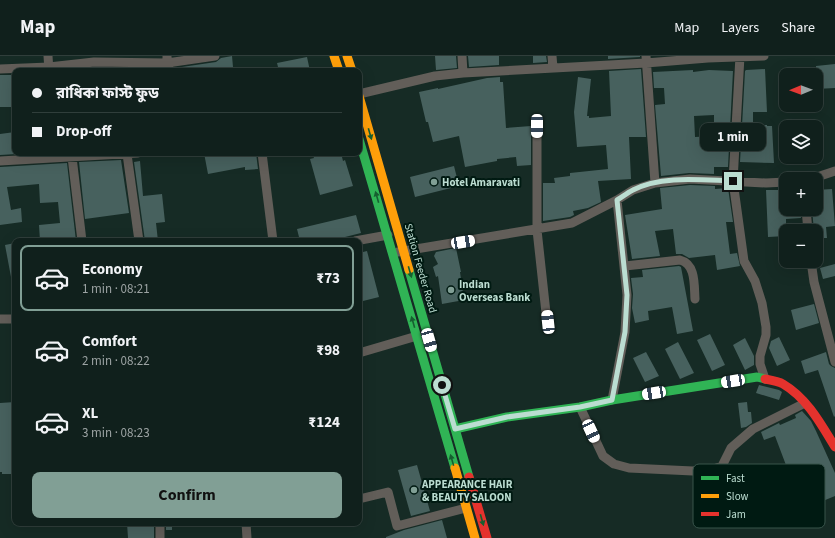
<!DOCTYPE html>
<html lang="en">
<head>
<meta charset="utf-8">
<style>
  body { margin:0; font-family:"Source Sans 3","Noto Sans Bengali",sans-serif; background:#1e2d29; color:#f1f3f6; height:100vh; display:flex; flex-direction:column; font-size:15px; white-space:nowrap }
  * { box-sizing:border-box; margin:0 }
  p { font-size:13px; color:#9ca3a3 }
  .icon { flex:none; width:22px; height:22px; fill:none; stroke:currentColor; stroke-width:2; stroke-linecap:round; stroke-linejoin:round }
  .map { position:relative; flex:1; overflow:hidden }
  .details { position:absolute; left:12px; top:182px; width:350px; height:288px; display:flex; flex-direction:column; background:#10201c; border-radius:8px; box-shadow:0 4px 16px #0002,0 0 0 1px #303e3b }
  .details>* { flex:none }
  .top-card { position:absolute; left:12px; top:12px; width:350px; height:88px; border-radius:8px; box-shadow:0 4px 16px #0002,0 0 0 1px #303e3b; display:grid; align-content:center; height:88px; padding:0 20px; background:#10201c }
  .needle { width:26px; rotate:269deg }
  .buttons { position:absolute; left:779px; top:12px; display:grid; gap:8px }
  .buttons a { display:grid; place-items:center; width:44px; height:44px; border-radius:8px; background:#10201c; box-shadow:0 4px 16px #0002,0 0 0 1px #303e3b; font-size:20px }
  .end { position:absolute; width:18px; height:18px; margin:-9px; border:5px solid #bbddd1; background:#111; box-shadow:0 0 0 2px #111 }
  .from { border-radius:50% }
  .bubble { position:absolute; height:28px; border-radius:8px; background:#10201c; box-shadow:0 4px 16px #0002,0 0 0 1px #303e3b; font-size:13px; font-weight:700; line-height:28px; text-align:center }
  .car { position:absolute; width:12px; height:24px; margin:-12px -6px; border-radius:5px; box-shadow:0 0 3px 1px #0007; background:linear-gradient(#fff 24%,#345 0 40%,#fff 0 76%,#345 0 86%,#fff 0) }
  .top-card b { display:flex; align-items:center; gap:14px; height:38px; font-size:15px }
  .top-card b+b { border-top:1px solid #303e3b }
  .top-card i { width:10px; height:10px; background:#f1f3f6 }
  ul { padding:7px 0 0; list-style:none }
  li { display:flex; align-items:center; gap:12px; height:66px; margin:0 8px 6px; padding:0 12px; border:2px solid transparent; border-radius:8px }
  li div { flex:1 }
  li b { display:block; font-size:15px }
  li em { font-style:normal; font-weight:700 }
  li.current { border-color:#819f95 }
  li>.icon { width:36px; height:36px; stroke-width:1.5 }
  .button { display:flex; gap:8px; margin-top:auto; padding:8px 20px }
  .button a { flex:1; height:46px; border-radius:8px; background:#819f95; color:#111; font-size:16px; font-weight:700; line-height:46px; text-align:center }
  header { display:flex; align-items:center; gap:24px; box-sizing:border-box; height:56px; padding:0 20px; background:#10201c; border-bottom:1px solid #303e3b }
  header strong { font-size:19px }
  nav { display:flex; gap:22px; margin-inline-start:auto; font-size:14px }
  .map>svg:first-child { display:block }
</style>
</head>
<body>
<header>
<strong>Map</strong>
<nav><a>Map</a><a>Layers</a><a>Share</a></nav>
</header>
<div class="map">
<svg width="835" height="482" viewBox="0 0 835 482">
  <rect width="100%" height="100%" fill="#162b25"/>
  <path fill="#47615e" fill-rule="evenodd" d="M232,0L233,11L214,14V15H176L175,12L216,6L221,2Z
    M435,0H456L457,12L436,14Z
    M468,0H499V9L469,11Z
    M533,0H546L547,6L533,7Z
    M608,0H640V1L608,3Z
    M307,1L310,15H279L277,7Z
    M835,8V32L816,33V10Z
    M641,13L646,81H629L631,123L598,125L601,146L588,152L573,155L574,159L570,161L543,165V127H555L554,122L570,120V117L608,113L606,89L577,91L574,56L578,21L591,23L587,60H589V62L611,60L609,15Z
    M765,13L767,56H753V69H767V70H772L774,107L740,106L745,15L746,14Z
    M693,14V16L709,14L733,15L728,111H714V118L689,117L661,120L655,49L665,48L664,32H654L653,16ZM714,59V80L695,81L694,60Z
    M0,19H11V33L15,32V51H0Z
    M500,21V26H503L506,72L531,70V109L517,110L516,101L497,103V105L465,111L459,80L433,86L428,66H426L419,36L438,32V33L487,22Z
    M15,76V97H34L0,99V78Z
    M204,97H256L258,113L245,114V111L208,118Z
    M312,97H341L343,105L345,104L353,130L320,139L310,103L314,102Z
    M121,104L129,157L85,163L79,106Z
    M140,105L143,140L162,138L165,166L156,167L158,185H145L134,106Z
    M67,107L76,185H40L39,169L60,167L58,146L40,147L39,128L7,131L11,154L21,152L22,166L0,169V111Z
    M454,110L459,130L415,141L410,121Z
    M690,129L715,130V133L728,132L733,166H726L730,198L737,197L740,210L717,214L715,199L689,202L682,198H676L673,173L655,175L660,200L632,203L625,159L662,153L660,132Z
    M832,133L835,170L826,171L827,182H816V175H814L812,153H816V134Z
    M766,134H784L785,153H800L801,162L786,163V180L768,181Z
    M356,159L361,177L329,185H300L297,173Z
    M15,187V221H11L5,189Z
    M456,192L461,216H460L464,244L442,248L438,220L436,221L433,211L438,208L434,200L436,196Z
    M367,195L379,241L359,246V197Z
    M835,208V220L823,223L820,212Z
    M679,210L681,211L693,275L677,278L672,251L648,255L649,264L635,267L632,252L633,238L631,222L643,221L642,214Z
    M814,248L819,267L796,274L791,254Z
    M710,278L725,309L712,315L697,284Z
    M779,281L790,304L777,310L769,292L771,285Z
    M745,282L754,300V309L745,314L733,289Z
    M678,286L694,317L680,323L665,293Z
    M646,296L659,320L645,326L633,302Z
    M826,296L829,308L831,310L835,312V360L834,361L818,314L805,318L801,305Z
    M759,329L779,334L782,336L779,344L756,337Z
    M15,346V418H2V416H0V347Z
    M747,346L748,356H751L752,367L746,371L741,372L738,347Z
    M802,355L811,365L816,375L835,417V440L818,447L825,465L809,470L775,380L764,384L761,376L779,367L780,369L796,362L795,359Z
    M417,409L430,455L411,460L398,414Z
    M442,464L447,482H386V481L404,474Z
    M127,467H154V482H128Z
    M166,467H172V474H166Z"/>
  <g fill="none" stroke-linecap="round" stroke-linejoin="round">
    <path stroke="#625e59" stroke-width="9" d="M48,0L49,15
      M167,0V7L170,15
      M462,0L463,17
      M552,0L553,12
      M646,0L655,127
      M740,0L733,125L744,205L755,225L762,247L766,271V279L760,300V308L765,323
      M0,13L49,11L94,6L167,7L215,0
      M359,38L435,20L463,17L646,7L708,2L764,0
      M537,70V174L547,266
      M262,97L273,185
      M127,98L139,185
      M72,101L82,185
      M0,105L138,97
      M811,123L835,115
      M806,153L808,175
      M355,185L388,179
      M398,196L572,167L617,144L633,134L655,127L690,123L766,127L786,126
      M811,205L814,226L835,306
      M625,210L680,204C696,208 694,229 695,243
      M0,263H15
      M359,297L417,280
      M612,344L625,276L627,239L617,144
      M580,351L603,400L614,408L629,412L693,415L714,413L722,410L731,392L753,373L805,347
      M359,443L388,436L397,470L466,452
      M160,467V482
      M246,467L247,482"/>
    <path stroke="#30b455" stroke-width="9" d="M359,83L455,412
      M409,214L469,421
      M455,373L507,361L580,351L612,344L757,321L765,323"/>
    <path stroke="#ff9f0a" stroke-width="9" d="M334,0L339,15
      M347,0L352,15
      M359,40L409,214
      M455,412L475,482"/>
    <path stroke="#e5322d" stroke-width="9" d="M765,323C771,324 778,325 783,328C807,342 821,368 835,391
      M469,421L487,482"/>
  </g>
  <defs><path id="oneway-solid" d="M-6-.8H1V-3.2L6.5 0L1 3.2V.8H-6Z"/></defs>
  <g fill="#165f30">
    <use href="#oneway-solid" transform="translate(370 78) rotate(74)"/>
    <use href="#oneway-solid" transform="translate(377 141) rotate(-106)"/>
    <use href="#oneway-solid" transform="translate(410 216) rotate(74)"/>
    <use href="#oneway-solid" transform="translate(413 266) rotate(-106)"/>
    <use href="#oneway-solid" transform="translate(452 404) rotate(-106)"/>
    <use href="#oneway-solid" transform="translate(482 464) rotate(74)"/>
  </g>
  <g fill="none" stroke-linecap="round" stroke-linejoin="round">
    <path stroke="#bbddd1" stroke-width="5" d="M442,329L455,373L507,361L580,351L612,344L625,276L627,239L617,144C622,141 627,137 633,134C661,119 702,124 733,125"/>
  </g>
  <g fill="#819f95" stroke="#001a12" stroke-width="1.5">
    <circle cx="434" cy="126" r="4"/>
    <circle cx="451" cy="234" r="4"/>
    <circle cx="414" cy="434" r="4"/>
  </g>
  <g text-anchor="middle" stroke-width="4" stroke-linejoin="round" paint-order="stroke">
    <g font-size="11" font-weight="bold" fill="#bbddd1" stroke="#001a12" text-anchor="start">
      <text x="442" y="130">Hotel Amaravati</text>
      <text x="459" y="232">Indian<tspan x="459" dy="13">Overseas Bank</tspan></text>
      <text x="422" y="432">APPEARANCE HAIR<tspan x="422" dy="13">&amp; BEAUTY SALOON</tspan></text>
    </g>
    <g font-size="11" fill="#bbddd1" stroke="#001a12">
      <text transform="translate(421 212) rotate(74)" y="4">Station Feeder Road</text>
    </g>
  </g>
  <rect x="693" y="408" width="132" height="64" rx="6" fill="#001a12" stroke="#38544b" stroke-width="1"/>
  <rect x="701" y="420" width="18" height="4" fill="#30b455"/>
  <rect x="701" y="438" width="18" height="4" fill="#ff9f0a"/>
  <rect x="701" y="456" width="18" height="4" fill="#e5322d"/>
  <g font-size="11" fill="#bbddd1">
    <text x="726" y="426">Fast</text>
    <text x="726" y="444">Slow</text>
    <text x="726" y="462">Jam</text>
  </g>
</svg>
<div class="buttons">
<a><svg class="needle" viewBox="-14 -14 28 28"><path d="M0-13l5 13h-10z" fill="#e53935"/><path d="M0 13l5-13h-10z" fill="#9ca3a3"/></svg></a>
<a><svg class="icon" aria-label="layers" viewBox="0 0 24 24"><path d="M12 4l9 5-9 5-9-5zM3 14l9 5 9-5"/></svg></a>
<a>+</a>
<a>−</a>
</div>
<i class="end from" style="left:442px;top:329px"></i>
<i class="end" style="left:733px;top:125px"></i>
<div class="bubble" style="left:700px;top:67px;width:66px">1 min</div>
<i class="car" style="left:537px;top:70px;rotate:180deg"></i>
<i class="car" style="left:463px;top:186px;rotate:81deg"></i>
<i class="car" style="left:548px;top:266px;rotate:354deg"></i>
<i class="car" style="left:429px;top:284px;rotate:164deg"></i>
<i class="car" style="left:733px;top:325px;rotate:261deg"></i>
<i class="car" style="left:654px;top:337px;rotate:261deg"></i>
<i class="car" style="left:591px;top:375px;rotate:155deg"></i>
<div class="top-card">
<b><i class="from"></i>রাধিকা ফাস্ট ফুড</b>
<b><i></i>Drop-off</b>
</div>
<section class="details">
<ul>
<li class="current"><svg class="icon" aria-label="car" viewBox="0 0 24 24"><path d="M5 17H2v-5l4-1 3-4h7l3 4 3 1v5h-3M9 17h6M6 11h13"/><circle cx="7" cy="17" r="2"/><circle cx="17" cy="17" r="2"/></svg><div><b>Economy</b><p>1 min · 08:21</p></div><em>₹73</em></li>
<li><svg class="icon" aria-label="car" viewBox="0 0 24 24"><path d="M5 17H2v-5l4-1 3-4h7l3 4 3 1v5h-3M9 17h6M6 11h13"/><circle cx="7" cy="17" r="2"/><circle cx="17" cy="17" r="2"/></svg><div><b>Comfort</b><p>2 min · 08:22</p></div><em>₹98</em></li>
<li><svg class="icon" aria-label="car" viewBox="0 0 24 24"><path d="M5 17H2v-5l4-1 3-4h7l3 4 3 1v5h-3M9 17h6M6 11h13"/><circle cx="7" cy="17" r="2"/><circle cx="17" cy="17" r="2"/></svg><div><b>XL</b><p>3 min · 08:23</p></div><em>₹124</em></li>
</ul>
<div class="button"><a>Confirm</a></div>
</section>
</div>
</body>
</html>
